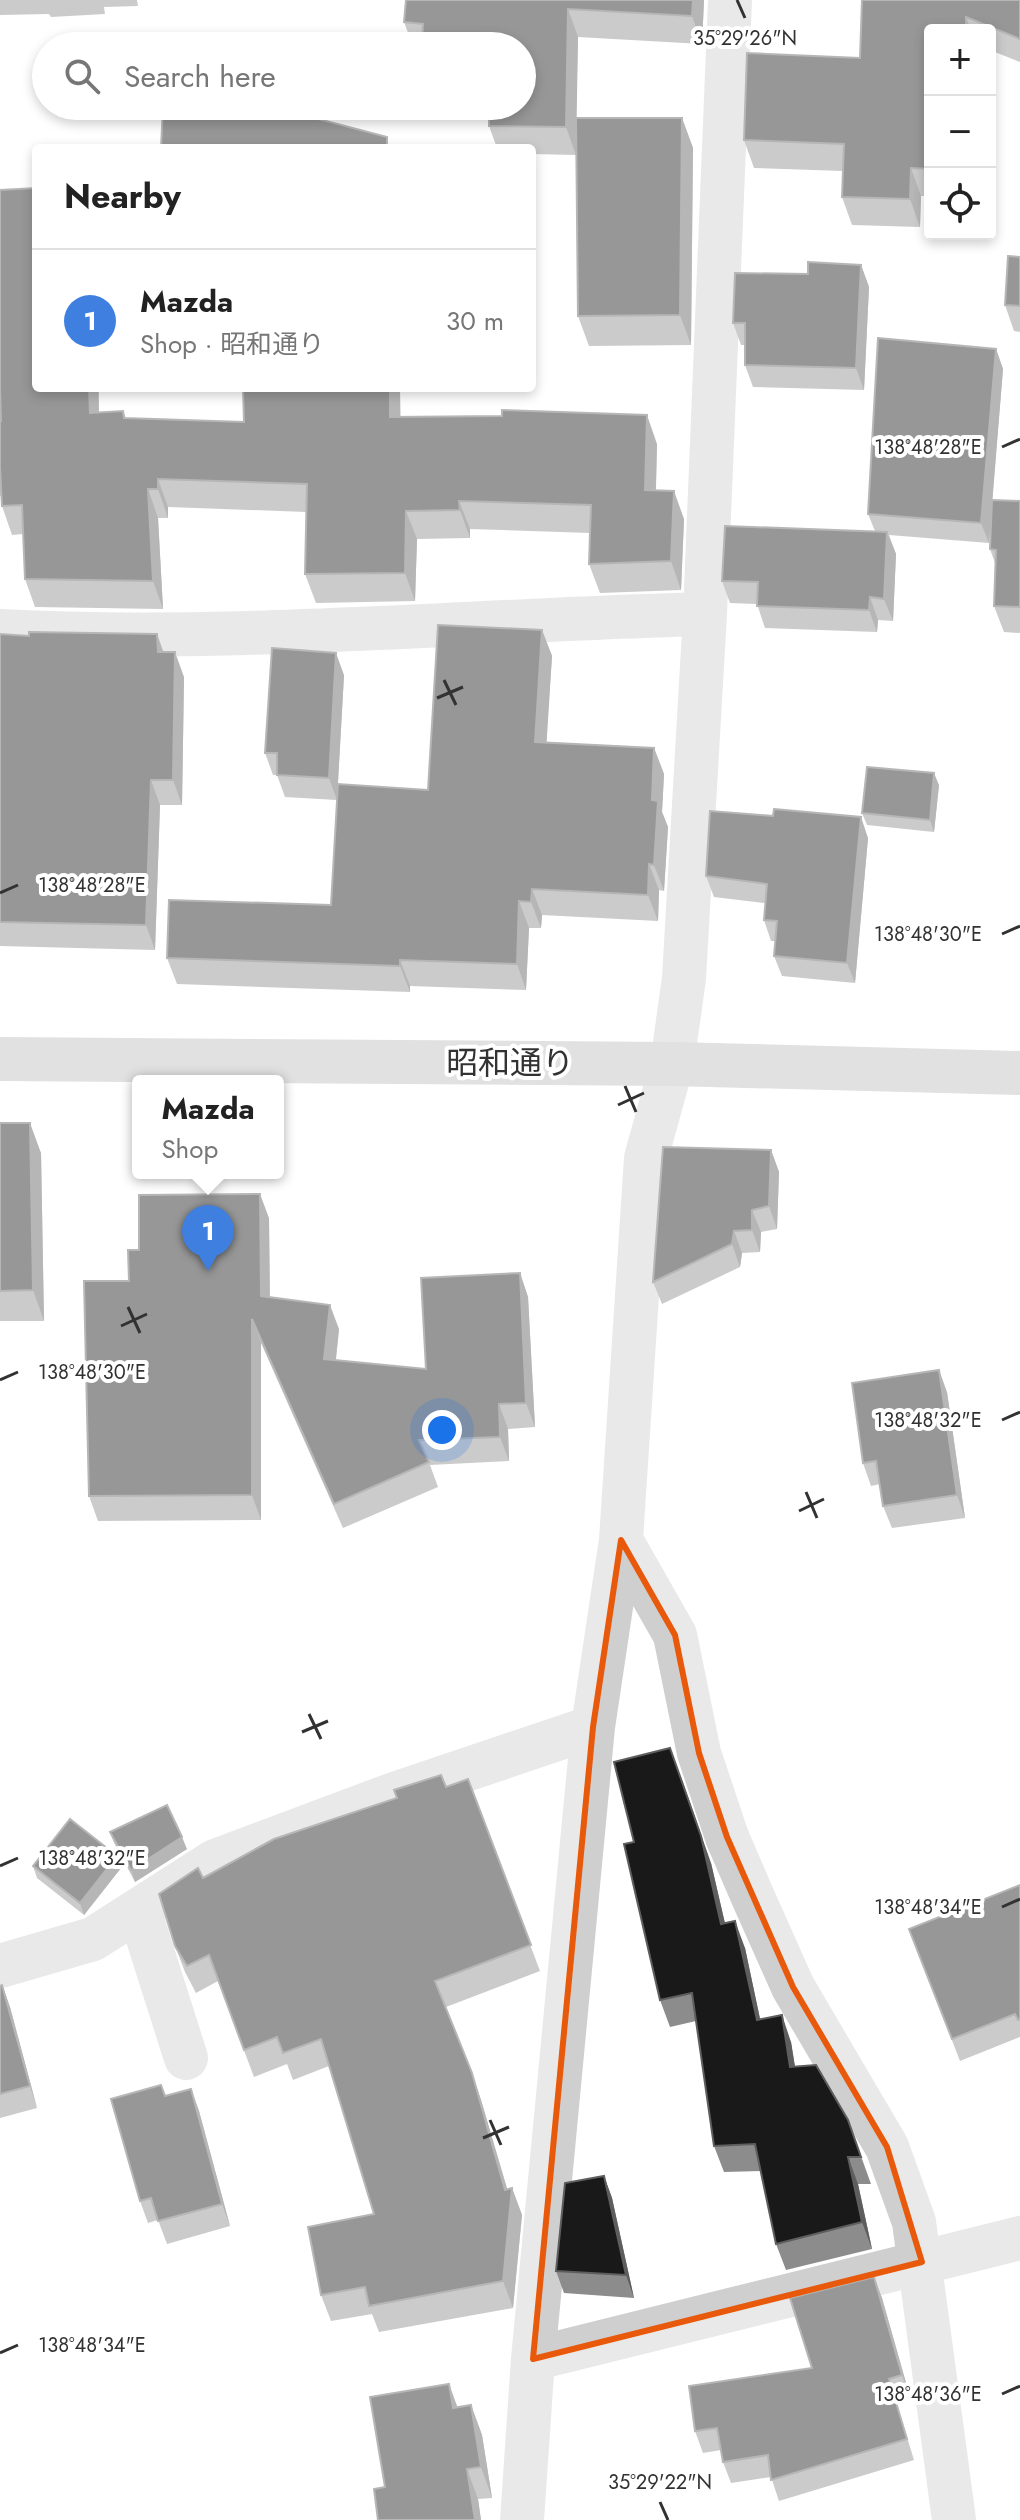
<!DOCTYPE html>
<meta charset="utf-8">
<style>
:root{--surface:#fff;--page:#f6f6f6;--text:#222;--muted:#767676;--line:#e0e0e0;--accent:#e0533d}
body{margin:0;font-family:Jost,"Noto Sans JP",sans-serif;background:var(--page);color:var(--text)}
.controls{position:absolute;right:24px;top:24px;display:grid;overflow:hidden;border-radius:8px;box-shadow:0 4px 12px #0003}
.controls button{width:72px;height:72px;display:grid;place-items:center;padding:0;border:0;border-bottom:2px solid var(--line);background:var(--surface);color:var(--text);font:40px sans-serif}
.you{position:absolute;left:442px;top:1430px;width:28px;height:28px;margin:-20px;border:6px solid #fff;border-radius:50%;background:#1a73e8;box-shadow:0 0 0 12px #1a73e833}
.badge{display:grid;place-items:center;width:52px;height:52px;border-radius:50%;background:var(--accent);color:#fff;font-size:26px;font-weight:700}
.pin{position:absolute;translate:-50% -66px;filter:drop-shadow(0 2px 4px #0008)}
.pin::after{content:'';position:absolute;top:42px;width:28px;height:24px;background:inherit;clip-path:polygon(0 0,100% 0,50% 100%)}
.popup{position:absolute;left:132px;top:1075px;width:152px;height:104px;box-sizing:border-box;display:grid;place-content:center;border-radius:8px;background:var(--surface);filter:drop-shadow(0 2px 6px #0005);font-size:26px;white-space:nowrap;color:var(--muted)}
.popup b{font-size:30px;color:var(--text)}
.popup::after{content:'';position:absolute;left:50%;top:100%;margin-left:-16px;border:16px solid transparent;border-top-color:var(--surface)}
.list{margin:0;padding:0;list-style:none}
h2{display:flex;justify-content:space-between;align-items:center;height:104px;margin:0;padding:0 32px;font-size:34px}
h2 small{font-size:26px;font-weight:400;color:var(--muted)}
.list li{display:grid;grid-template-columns:52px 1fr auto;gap:24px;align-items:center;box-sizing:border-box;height:144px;padding:0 32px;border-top:2px solid var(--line)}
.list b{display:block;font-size:30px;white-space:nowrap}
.list p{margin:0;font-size:26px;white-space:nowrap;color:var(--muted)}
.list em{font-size:26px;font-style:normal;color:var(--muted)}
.icon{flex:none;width:44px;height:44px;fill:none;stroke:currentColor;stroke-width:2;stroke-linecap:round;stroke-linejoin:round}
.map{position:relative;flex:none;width:1020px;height:2520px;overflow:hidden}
.search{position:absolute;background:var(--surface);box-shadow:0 4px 12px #0003;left:32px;top:32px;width:504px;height:88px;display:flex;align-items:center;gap:20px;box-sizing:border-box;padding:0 28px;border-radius:44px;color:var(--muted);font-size:30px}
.panel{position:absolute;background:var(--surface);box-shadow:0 4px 12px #0003;left:32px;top:144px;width:504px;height:248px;border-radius:8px}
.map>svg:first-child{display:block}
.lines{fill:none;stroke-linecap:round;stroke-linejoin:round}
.street{stroke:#cfcfcf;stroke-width:44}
.secondary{stroke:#bcbcbc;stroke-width:44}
.wall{fill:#8c8c8c}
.shaded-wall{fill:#5e5e5e}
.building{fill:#191919;stroke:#5e5e5e;stroke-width:2}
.marked{fill:none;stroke:#e8590c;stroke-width:6;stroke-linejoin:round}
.ticks{fill:none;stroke:#323232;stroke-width:3}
.labels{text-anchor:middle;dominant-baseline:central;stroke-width:8;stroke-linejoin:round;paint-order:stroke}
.street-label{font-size:32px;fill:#323232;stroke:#fff}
.ticks-label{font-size:20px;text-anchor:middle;fill:#323232;stroke:#fff;stroke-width:8;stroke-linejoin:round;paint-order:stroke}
</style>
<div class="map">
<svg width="1020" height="2520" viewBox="0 0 1020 2520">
<rect width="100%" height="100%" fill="#fff"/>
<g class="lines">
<path class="street" d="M0 631C234 643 471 620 705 614
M621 1540 675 1635 699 1753 727 1837 752 1895 793 1987 887 2147 914 2222 954 2520
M139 1910 186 2058
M0 1966 93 1939 215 1861 394 1794 593 1727
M533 2359 1020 2238
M522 2520 533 2359 593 1727 621 1540 646 1158 672 1064 684 978 705 614 730 0"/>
<path class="secondary" d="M0 1059 672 1064 1020 1073"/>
</g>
<path class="wall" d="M0 0H137L138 6 104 7 105 14 51 17 49 14 0 15Z
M406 0H704L702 44 578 37 576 118H682L693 148 691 345 589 346 578 316 576 155 532 154V148H497L489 126 522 46H413L404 22Z
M862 0H1020V62L990 50V30H930V196H921L920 227 852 225 842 197 843 171 754 168 744 140 860 58Z
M1020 257V332L1014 331 1005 305Z
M861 265 869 287 864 390 753 387 745 365V345H741L733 323 808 274Z
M996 349 1003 369 992 500 1020 501V633L1004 632 994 606 995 563 990 549 991 511 989 543 889 535 896 554 893 621 878 620 877 632 765 628 757 604 730 603 722 581 875 531 868 514Z
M36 388H99V412L123 411 126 418 244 422 400 388V417L657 444 656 490 684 519 681 590 600 593 589 564 590 533 470 529V538L417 539 415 601 316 603 305 574 306 512 168 507V518H158L163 609 35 607 25 579 23 534 12 535 2 506 1 496H0V422Z
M542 630 552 656 546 742 654 748 664 774 662 812 668 827 664 891 659 890 658 921 542 915 541 928H529L526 990 410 986V992L177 984 167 958 331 905 428 790Z
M0 634 163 652 184 677 182 805H160L155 950 0 946Z
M344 675 337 800 285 797 277 775H273L265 753Z
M939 785 934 832 867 825 862 813Z
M773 816 868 838 855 983 782 976 774 956 776 941H771L764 920 765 903 714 897 706 876Z
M0 1123 41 1153 44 1321H0Z
M771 1150 779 1172 777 1229 761 1232 760 1252 742 1253 740 1267 662 1304 653 1282Z
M269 1218 270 1297 339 1329 336 1360 426 1369 520 1273 528 1297 535 1427 508 1429 509 1461 430 1465 438 1487 343 1528 261 1343V1520L98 1521 89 1496 129 1281 139 1250Z
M947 1392 965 1518 892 1528 883 1506 880 1484 871 1486 863 1463Z
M468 1779 540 1971 446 2007 481 2100 507 2189 512 2188 522 2215 513 2308 379 2332 372 2314 331 2321 321 2295 374 2214 329 2066 293 2080 287 2064 254 2077 218 1981 196 1993 185 1972 175 1946 203 1878Z
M110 1832 187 1849 135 1882 114 1843Z
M117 1856 121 1868 84 1915 37 1878 33 1866Z
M711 1863 725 1923 745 1948 760 2019 791 2042 795 2066 848 2120 871 2184H858L872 2249 786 2270 776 2244 761 2171 724 2172 714 2146 696 2021 670 2027 660 2000Z
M1020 1885V2037L960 2061 909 1929Z
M2 1985 10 2007 37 2108 0 2118V1986Z
M191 2089 199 2111 230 2226 167 2244 158 2220 148 2223 140 2201 165 2096Z
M604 2176 612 2198 634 2298 564 2293 556 2271Z
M874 2277 882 2298 910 2397 896 2401 914 2460 779 2501 771 2477 731 2483 723 2462 721 2450 703 2453 695 2431 812 2368Z
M471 2405 482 2435 492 2498 478 2499 481 2520H378L385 2487 457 2407Z"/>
<path class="shaded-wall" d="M693 0H704L702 44 692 16Z
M568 9 578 37 576 155 566 127Z
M966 17 971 30H966Z
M682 118 693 148 691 345 680 315Z
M911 168 921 196 920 227 910 199Z
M861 265 869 287 864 390 856 368Z
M996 349 1003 369 989 543 981 523Z
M89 388H98L100 441 90 413Z
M390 388H400L401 446 390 417Z
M647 415 657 444 655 518 645 490Z
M158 479 168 507V518L158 489Z
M148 489 158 518 163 609 153 581Z
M674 491 684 519 681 590 671 561Z
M459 501 470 529V538L460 510Z
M406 511 417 539 415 601 405 573Z
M887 532 896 554 893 621 884 599Z
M870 597 878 620 877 632 869 610Z
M542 630 552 656 545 768 535 742Z
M157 634 166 659 158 652Z
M175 652 184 677 182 805 173 780Z
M336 653 344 675 337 800 329 778Z
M654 748 664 774 662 812 668 827 664 891 654 865 652 800Z
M934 773 939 785 934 832 930 820Z
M151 780 160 805 155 950 146 925Z
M861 817 868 838 855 983 847 963Z
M649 864 659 890 658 921 648 895Z
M532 889 542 915 541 928 531 902Z
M519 901 529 928 526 990 517 964Z
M400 960 410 986V992L400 966Z
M30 1123 41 1153 44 1321 33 1290Z
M771 1150 779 1172 777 1229 769 1206Z
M260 1194 269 1218 270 1320 261 1296Z
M752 1210 761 1232 760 1252 752 1230Z
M734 1231 742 1253 740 1267 732 1244Z
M520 1273 528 1297 535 1427 526 1403Z
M330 1305 339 1329 333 1384 324 1359Z
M252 1319 261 1343V1520L252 1495Z
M939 1370 947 1392 965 1518 957 1495Z
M499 1404 508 1429 509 1461 500 1437Z
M680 1774 711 1863 731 1950 721 1924Z
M182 1837 187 1849 135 1882 131 1870Z
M117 1856 121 1868 84 1915 80 1903Z
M735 1921 745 1948 766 2047 757 2020Z
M2 1985 10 2007 37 2108 30 2086Z
M782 2015 791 2042 799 2093 790 2067Z
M472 2073 481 2100 511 2202 512 2188 522 2215 513 2308 503 2281 505 2190Z
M191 2089 199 2111 230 2226 222 2204Z
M848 2157 858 2184 872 2249 862 2222Z
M604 2176 612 2198 634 2298 626 2275Z
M874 2277 882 2298 910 2397 902 2375Z
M449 2384 460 2414 453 2408Z
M471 2405 482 2435 492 2498 481 2467Z
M467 2469 478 2499 481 2520H475Z"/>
<path class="building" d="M406 0H693L692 16 568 9 566 127 489 126V106H522V46H451L422 43 423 24 404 22Z
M862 0H1020V39L966 17V30H930V169L911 168 910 199 842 197 844 144 744 140 747 53 860 58Z
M163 106H269L387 137V148H161Z
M576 118H682L680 315 578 316Z
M36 188V388H89L90 413 123 411 124 418 244 422 243 388H390V417L502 416V410L647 415 645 490 674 491 671 561 589 564 591 505 459 501 460 510 406 511 405 573 305 574 307 484 158 479V489H148L153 581 25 579 22 505 2 506 0 467V422L1 421 0 389V190Z
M1008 256 1020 257V306L1005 305Z
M808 262 861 265 856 368 745 365V323H733L735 273 808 274Z
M878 338 996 349 981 523 868 514Z
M992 500 1020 501V607L994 606 996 550 990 549Z
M725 526 887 532 884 599 870 597 869 610 757 606 758 582 722 581Z
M438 625 542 630 535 742 654 748 652 800 658 801 654 865 649 864 648 895 532 889 531 902 519 901 517 964 400 960V966L167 958 169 900 331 905 338 784 428 790Z
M29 632 157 634 158 652H175L173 780H151L146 925 0 922V634L29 636Z
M272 648 336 653 329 778 277 775V753H265Z
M867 767 934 773 930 820 862 813Z
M774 809 861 817 847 963 774 956 777 921 764 920 767 884 706 876 710 811 773 816Z
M0 1123H30L33 1290 0 1291Z
M663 1147 771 1150 769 1206 752 1210V1230L734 1231 732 1244 653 1282Z
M260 1194 261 1296 330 1305 324 1359 426 1369 421 1278 520 1273 526 1403 499 1404 500 1437 419 1440 429 1462 334 1504 252 1319V1495L89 1496 84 1281H129L128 1250H139V1195Z
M939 1370 957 1495 883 1506 876 1461 863 1463 852 1383Z
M670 1748 701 1836 721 1924 735 1921 757 2020 782 2015 790 2067 816 2065 848 2120 861 2157H848L862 2222 776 2244 755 2144 714 2146 692 1993 660 2000 624 1844 634 1842 614 1762Z
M441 1775 446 1787 468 1779 531 1945 435 1981 472 2073 505 2190 512 2188 503 2281 369 2306 365 2287 321 2295 308 2227 374 2214 321 2039 283 2053 277 2037 244 2050 209 1955 187 1966 175 1946 159 1894 198 1868 203 1878 274 1839 397 1798 394 1790Z
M167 1805 182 1837 131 1870 110 1832Z
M70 1819 117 1856 80 1903 33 1866Z
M1020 1885V2019L1018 2020 1015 2014 952 2039 909 1929Z
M2 1985 30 2086 0 2094V1986Z
M161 2085 165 2096 191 2089 222 2204 158 2221 151 2198 140 2201 111 2099Z
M604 2176 626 2275 556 2271 565 2183Z
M874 2277 902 2375 889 2379 907 2439 771 2480 768 2455 723 2462 717 2428 695 2431 689 2386 812 2368 790 2298Z
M449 2384 453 2408 471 2405 481 2467 467 2469 475 2520H378L374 2489 385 2487 370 2397Z"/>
<path d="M0 0H1020V2520H0ZM621 1540 675 1635 699 1753 727 1837 793 1987 887 2147 922 2262 533 2359 593 1727Z" fill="#fff" fill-opacity=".55" fill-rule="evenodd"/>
<path class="marked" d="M621 1540 675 1635 699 1753 727 1837 793 1987 887 2147 922 2262 533 2359 593 1727Z"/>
<path class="ticks" d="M737 0 745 18M1002 447 1020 439M444 680 456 705M437 698 463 687M0 893 18 885M1002 934 1020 926M625 1086 636 1112M618 1105 644 1093M128 1307 140 1333M121 1326 147 1314M0 1380 18 1372M1002 1420 1020 1412M806 1492 817 1518M799 1511 824 1499M309 1714 321 1739M302 1732 328 1721M0 1866 18 1858M1002 1907 1020 1899M490 2120 501 2145M483 2138 509 2127M0 2353 18 2345M1002 2394 1020 2386M660 2502 668 2520"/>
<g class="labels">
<g class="street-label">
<text x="510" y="1063">昭和通り</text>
</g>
</g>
<g class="ticks-label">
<text x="745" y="45">35°29'26"N</text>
<text x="928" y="454">138°48'28"E</text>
<text x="92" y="892">138°48'28"E</text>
<text x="928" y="941">138°48'30"E</text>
<text x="92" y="1379">138°48'30"E</text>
<text x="928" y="1427">138°48'32"E</text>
<text x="92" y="1865">138°48'32"E</text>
<text x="928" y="1914">138°48'34"E</text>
<text x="92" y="2352">138°48'34"E</text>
<text x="928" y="2401">138°48'36"E</text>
<text x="660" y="2489">35°29'22"N</text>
</g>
</svg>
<div class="controls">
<button>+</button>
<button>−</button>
<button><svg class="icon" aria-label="locate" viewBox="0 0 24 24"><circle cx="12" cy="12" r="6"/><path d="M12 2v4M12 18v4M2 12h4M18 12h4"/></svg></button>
</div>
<div class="you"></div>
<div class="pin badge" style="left:208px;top:1271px;background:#3f7fe0">1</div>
<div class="popup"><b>Mazda</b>Shop</div>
<div class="search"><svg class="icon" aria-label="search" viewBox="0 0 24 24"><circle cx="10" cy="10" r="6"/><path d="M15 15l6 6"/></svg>Search here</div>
<section class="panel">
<h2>Nearby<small></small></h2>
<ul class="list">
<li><span class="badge" style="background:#3f7fe0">1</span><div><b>Mazda</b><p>Shop · 昭和通り</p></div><em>30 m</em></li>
</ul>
</section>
</div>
